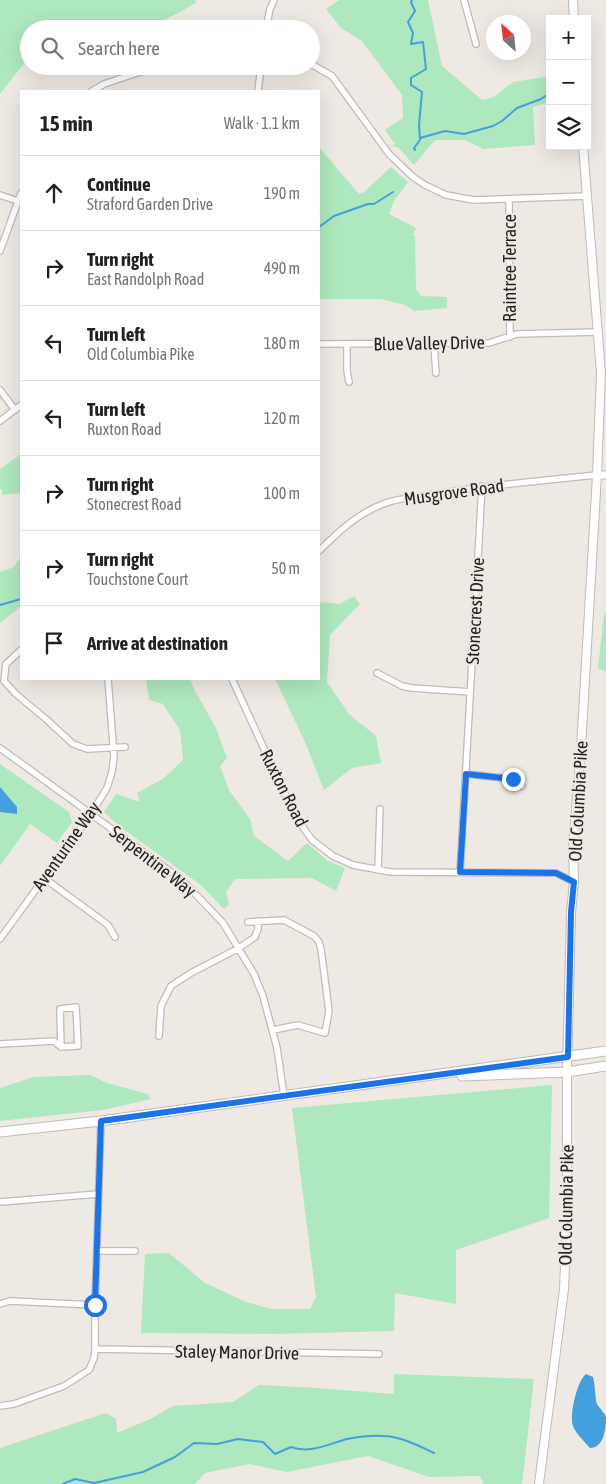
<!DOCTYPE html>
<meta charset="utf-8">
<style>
:root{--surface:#fff;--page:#f2f2f2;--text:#202124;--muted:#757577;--line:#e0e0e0}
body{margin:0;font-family:"Asap Condensed",sans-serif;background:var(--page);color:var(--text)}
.controls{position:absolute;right:15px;top:15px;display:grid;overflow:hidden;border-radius:0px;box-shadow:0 5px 20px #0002}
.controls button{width:45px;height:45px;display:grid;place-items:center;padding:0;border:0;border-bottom:1px solid var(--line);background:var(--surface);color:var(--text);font:25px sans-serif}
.compass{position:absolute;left:486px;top:15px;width:45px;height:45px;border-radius:50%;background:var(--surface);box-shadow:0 5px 20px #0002;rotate:333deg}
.stop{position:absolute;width:15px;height:15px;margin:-11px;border:4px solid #1a73e8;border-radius:50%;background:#fff}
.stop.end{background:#1a73e8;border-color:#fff;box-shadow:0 1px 5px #0008}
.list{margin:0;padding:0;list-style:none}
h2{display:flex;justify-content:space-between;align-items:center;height:65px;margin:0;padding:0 20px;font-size:21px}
h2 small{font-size:16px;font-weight:400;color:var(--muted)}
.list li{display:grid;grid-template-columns:32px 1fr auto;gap:15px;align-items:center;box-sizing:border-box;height:75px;padding:0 20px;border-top:1px solid var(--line)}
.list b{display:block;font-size:19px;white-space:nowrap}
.list p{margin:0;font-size:16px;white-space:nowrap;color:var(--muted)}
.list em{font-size:16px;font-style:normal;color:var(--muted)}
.icon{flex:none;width:28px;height:28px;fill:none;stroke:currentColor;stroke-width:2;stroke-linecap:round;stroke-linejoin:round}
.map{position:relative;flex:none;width:606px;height:1484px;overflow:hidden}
.search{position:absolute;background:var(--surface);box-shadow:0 5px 20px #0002;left:20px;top:20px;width:300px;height:55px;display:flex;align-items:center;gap:12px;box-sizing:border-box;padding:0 18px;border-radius:28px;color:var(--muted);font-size:19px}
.panel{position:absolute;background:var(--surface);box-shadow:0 5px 20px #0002;left:20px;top:90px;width:300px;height:590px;border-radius:0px}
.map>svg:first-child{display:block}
.green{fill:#aee8be}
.water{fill:#449fde}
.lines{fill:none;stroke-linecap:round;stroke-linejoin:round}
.stream{stroke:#449fde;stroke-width:2}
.minor-casing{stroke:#c1bab6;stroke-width:8}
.tertiary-casing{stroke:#c1bab6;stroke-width:9}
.secondary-casing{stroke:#c1bab6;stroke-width:10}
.primary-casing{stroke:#c1bab6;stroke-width:11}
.minor{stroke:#fff;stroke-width:5.5}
.tertiary{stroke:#fff;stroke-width:7}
.secondary{stroke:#fff;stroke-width:8}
.primary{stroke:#fff;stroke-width:9}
.route{stroke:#1a73e8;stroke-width:6}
.labels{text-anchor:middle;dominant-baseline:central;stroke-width:4;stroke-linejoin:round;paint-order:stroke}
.street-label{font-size:18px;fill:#242120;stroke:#efe9e4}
</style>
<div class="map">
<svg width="606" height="1484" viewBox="0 0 606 1484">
<rect width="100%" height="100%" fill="#efe9e4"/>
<path class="green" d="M0 0H195L196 3 148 29H29V61H26L0 94Z
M339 0H428L442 66 482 100 494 97 513 82 550 76V102L533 107 535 145 483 149 465 140H435L414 165 399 148 392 146 395 144 385 130 403 118 402 95 362 41 341 28 326 9Z
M319 147 359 194 364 192 391 167 408 182 394 201 389 214 416 228 413 235 415 236 416 289 421 296 447 297V308L414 311 405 305 381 299H319Z
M21 454V493L2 495V489H0V469Z
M21 555V606L0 623V572L14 567Z
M354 596 360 604 330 635 327 682 349 714 376 736 381 763 352 768 324 790 305 742 275 679H319V605L322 602 339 604Z
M606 613V672L598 668 604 614Z
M146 679H190L195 691 216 728 227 758 220 766 229 790 250 819 254 836 288 861 307 843 328 861 345 868 336 891 312 878 235 879 226 892 229 905 224 909 201 885 119 826 104 812 116 794 140 802 137 793 164 778 183 760 180 730 163 704 149 700Z
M0 764 69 812 72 822 57 843 30 824 0 866Z
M90 1075 107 1083 148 1094 151 1099 103 1110 0 1121V1088L34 1077Z
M552 1085 549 1218 456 1250V1304L395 1293 394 1331 274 1334 141 1333 145 1254 169 1253 205 1283 246 1302 272 1309H310L316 1297 292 1108Z
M394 1374 534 1379 522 1484H484L480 1476 429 1477 368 1456 287 1472 249 1464 205 1473 195 1484H0V1448L106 1413 116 1419 117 1433 150 1419 173 1406 233 1402 259 1385 302 1387 394 1394Z"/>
<path class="water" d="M0 787 17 807V814L0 812Z
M586 1374 593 1377C595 1385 595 1393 596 1401 597 1407 604 1411 606 1417 606 1429 604 1448 590 1448 585 1442 576 1434 573 1426 569 1416 577 1381 586 1374Z"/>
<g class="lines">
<path class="stream" d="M412 0 411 2 415 11 408 22 413 33 411 44 423 42 426 69 411 78V85L422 92 419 125 420 140 414 148 415 150
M420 138 445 131 464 134 493 126 502 121 517 108 541 99 550 93
M319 227 334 216 368 204H374L393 192
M0 605 21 599
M63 1484 75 1479 94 1483 143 1472 175 1457 194 1443 217 1444 238 1439 263 1442 275 1454 291 1447C309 1454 329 1444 347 1439 358 1437 372 1435 383 1436 400 1436 419 1446 434 1453"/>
<g class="minor-casing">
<path id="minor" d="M464 0 476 44
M266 29 270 9 274 0
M311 64 332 76 389 154 413 177 425 185 446 195 474 200 587 196
M92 91 104 84 158 66
M258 91 261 66
M0 195 18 201
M509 199 510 337
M0 251 21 193
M319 344 489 343 517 334 598 332
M347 344V371L349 382
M434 344 436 373
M0 390 15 410
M0 421 21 405
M319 551C338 532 357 514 383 504 401 497 423 496 442 493 494 485 545 480 597 475
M21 650 6 664 4 681 16 694 47 720 73 744 87 749 125 747
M377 673 402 686 412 688 470 692
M232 679 295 816 312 840 333 856 353 865 391 872 556 873 574 882
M0 748 182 880 223 923 254 974 263 996 277 1048 284 1096
M466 774 513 779 522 786
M378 870 380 809
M460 872 482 486
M44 878 108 925 115 937
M248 922 284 920 314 936 319 942 321 949 329 1011 325 1033 298 1025 273 1030
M0 939 91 814 107 788 112 772 114 756 108 679
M76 1007 78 1046 61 1047 60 1009Z
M159 1036 161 1006 171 986 191 973 239 948 255 937 258 929V921
M0 1044 54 1041 61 1047
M0 1202 98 1194
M97 1251H135
M0 1304 10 1301 95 1305
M95 1349 379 1354
M0 1406 14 1404 64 1386 89 1370 94 1358 95 1349V1305L101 1121"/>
</g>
<g class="tertiary-casing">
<path id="tertiary" d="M597 475H606"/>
</g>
<g class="secondary-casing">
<path id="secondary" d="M573 0 574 19
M539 1484 564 1289 567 1217V1072L571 913 574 882 573 847 581 748 597 475 601 373 583 146"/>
</g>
<g class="primary-casing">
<path id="primary" d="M462 1076 567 1072 606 1066
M0 1132 101 1121 606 1051"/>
</g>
<use href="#minor" class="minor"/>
<use href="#tertiary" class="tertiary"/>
<use href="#secondary" class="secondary"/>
<use href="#primary" class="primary"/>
</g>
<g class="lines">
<path class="route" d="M95 1305 101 1121 568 1057 571 912 574 882 556 873 460 872 466 774 513 779"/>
</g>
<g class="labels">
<g class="street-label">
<text transform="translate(509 268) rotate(-90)">Raintree Terrace</text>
<text transform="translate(429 343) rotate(-1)">Blue Valley Drive</text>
<text transform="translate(454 492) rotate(-8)">Musgrove Road</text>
<text transform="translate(475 611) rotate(-87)">Stonecrest Drive</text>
<text transform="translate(284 788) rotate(63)">Ruxton Road</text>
<text transform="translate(578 801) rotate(-87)">Old Columbia Pike</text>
<text transform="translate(66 846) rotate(-55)">Aventurine Way</text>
<text transform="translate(153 861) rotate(38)">Serpentine Way</text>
<text transform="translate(566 1205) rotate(-89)">Old Columbia Pike</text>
<text transform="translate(237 1352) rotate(1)">Staley Manor Drive</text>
</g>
</g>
</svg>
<div class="controls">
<button>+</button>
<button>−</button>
<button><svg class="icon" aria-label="layers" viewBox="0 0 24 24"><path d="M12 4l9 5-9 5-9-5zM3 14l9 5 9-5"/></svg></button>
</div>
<svg class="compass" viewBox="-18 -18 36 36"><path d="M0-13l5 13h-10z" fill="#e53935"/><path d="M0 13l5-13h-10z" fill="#757577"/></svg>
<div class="stop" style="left:95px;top:1305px"></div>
<div class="stop end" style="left:513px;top:779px"></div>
<div class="search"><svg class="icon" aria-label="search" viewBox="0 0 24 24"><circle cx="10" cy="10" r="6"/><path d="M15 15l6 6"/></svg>Search here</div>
<section class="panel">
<h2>15 min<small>Walk · 1.1 km</small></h2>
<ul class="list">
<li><svg class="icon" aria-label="ahead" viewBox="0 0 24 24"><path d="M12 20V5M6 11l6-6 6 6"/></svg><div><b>Continue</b><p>Straford Garden Drive</p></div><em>190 m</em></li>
<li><svg class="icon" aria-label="right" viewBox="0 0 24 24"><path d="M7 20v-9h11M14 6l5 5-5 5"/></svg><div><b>Turn right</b><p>East Randolph Road</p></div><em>490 m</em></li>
<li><svg class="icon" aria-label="left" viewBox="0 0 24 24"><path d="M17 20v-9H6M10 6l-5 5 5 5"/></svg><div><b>Turn left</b><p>Old Columbia Pike</p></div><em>180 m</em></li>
<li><svg class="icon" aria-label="left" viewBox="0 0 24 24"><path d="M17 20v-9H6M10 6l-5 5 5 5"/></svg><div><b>Turn left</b><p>Ruxton Road</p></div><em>120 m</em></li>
<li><svg class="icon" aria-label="right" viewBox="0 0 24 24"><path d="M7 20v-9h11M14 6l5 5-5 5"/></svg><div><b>Turn right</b><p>Stonecrest Road</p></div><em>100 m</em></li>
<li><svg class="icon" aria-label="right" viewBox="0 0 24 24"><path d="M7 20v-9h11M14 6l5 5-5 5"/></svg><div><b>Turn right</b><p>Touchstone Court</p></div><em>50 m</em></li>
<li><svg class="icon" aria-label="arrive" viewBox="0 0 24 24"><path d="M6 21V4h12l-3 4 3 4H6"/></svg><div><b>Arrive at destination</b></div></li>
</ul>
</section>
</div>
